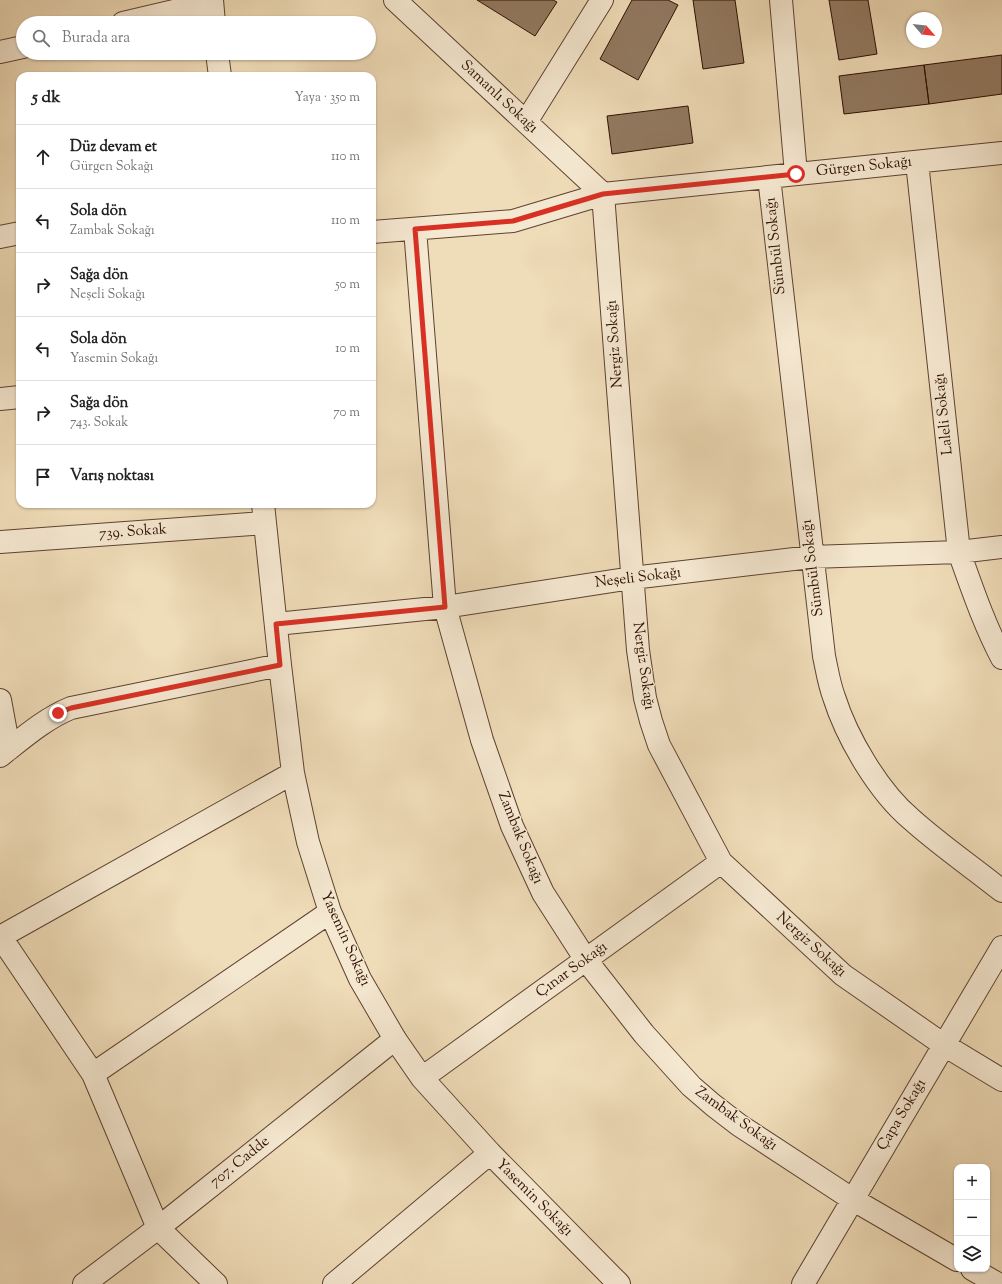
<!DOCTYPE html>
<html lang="tr">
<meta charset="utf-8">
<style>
:root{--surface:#fff;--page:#f6f6f6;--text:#222;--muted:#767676;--line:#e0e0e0}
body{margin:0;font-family:"Sorts Mill Goudy",serif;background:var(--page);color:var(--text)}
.controls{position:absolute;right:12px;bottom:12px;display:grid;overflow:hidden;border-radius:8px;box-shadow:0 1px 3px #0004}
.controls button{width:36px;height:36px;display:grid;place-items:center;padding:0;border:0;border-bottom:1px solid var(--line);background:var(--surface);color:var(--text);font:20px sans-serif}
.compass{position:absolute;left:906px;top:12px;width:36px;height:36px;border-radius:50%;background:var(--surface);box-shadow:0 1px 3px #0004;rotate:118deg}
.stop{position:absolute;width:12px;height:12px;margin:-9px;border:3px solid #d93025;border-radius:50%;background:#fff}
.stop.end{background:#d93025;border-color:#fff;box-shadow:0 1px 4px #0008}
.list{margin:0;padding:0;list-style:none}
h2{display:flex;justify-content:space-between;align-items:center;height:52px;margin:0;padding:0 16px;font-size:17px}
h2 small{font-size:13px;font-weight:400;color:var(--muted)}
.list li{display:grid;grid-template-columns:26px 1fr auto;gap:12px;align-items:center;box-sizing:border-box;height:64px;padding:0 16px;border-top:1px solid var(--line)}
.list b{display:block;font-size:15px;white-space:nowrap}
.list p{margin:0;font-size:13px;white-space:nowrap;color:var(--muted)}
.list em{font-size:13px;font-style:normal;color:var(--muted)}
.icon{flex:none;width:22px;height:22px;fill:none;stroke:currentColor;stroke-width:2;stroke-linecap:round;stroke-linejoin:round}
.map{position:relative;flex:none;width:1002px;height:1284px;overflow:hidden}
.search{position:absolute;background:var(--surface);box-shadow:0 1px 3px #0004;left:16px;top:16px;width:360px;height:44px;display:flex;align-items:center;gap:10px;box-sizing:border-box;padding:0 14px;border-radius:22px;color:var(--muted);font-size:15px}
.panel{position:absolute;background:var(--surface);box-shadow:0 1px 3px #0004;left:16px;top:72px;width:360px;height:436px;border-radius:12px}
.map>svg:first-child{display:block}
.building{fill:#927a61;stroke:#2e0f02}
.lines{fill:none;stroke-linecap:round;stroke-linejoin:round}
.minor-casing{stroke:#5e4230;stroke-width:24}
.tertiary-casing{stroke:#5e4230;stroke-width:24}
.minor{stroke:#f5e8d1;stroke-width:22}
.tertiary{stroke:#f5e8d1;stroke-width:22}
.route{stroke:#d93025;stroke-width:5}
.labels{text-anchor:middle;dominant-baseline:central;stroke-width:3;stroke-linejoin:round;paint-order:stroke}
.street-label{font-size:15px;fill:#2e0f02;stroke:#f5e8d1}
</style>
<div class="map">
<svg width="1002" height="1284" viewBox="0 0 1002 1284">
<rect width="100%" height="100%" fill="#efdcb8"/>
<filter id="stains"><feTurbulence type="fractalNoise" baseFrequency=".005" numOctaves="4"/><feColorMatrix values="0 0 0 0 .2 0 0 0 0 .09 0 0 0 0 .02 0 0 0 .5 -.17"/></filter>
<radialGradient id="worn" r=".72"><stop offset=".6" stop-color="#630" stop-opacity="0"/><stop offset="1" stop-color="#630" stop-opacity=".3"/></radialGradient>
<path class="building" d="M477 0H553L557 2 535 36Z
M632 0H668L678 5 638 80 600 59Z
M693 0H735L744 63 703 69Z
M829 0H868L877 54 839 60Z
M1002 55V94L929 104 924 65Z
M924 65 929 104 844 114 839 76Z
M688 106 693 143 612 154 607 116Z"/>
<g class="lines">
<g class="minor-casing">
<path id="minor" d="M212 0 214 23
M395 0 603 194 638 650 645 698 651 721 659 745 721 862 843 975 944 1045 1002 1080
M781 0 796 174
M123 23 212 2
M0 52 23 47
M217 53 220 76
M526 122 602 0
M917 162 959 552C972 588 984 624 1002 658
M769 177 824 656C827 670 829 684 834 697 847 738 878 791 911 819 940 845 972 867 1002 891
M415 229 445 607 482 740 512 826 543 893 586 960 644 1034 691 1086 713 1105 739 1125 852 1199 957 1260
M372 232 513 221 603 194 1002 153
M0 399 20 397
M263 504 280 665 293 773 308 842 330 912 360 979 395 1039 422 1078 490 1153 619 1284
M0 542 265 523
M276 624 445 607 632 578 811 557 959 552 1002 547
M0 700 9 749
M0 756C22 739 44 719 71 708L280 665
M0 936 93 1074 158 1228 216 1284
M0 937 293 773
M93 1074 330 912
M422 1078 721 862
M972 1269 998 1284
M334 1284 490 1153
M803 1284 1002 947"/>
</g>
<g class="tertiary-casing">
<path id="tertiary" d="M0 237 20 233
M84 1284 158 1228 395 1039
M615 1284 617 1282"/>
</g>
<use href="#minor" class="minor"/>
<use href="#tertiary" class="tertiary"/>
</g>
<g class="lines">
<path class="route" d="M58 713 71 708 280 665 276 624 445 607 415 229 513 221 603 194 796 174"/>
</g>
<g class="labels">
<g class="street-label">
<text transform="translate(499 97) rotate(43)">Samanlı Sokağı</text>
<text transform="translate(864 167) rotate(-6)">Gürgen Sokağı</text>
<text transform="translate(776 246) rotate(-96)">Sümbül Sokağı</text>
<text transform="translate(615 344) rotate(-94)">Nergiz Sokağı</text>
<text transform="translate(944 414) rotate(-96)">Laleli Sokağı</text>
<text transform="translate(133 532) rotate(-4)">739. Sokak</text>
<text transform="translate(813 568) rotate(-97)">Sümbül Sokağı</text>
<text transform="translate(638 578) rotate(-7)">Neşeli Sokağı</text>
<text transform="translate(643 666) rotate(82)">Nergiz Sokağı</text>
<text transform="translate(520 838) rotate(68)">Zambak Sokağı</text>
<text transform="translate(345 939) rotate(66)">Yasemin Sokağı</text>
<text transform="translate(811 945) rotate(42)">Nergiz Sokağı</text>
<text transform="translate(572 970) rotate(-36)">Çınar Sokağı</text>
<text transform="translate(902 1115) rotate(-59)">Çapa Sokağı</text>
<text transform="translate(736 1119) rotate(36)">Zambak Sokağı</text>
<text transform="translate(240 1162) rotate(-39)">707. Cadde</text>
<text transform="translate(534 1198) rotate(45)">Yasemin Sokağı</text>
</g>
</g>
<rect width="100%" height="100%" filter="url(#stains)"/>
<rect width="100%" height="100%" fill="url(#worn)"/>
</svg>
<div class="controls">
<button>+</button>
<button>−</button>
<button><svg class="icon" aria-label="layers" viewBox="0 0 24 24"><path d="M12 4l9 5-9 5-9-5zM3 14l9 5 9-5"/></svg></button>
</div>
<svg class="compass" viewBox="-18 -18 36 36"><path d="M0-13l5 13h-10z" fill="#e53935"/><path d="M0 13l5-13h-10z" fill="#767676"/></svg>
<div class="stop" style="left:796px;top:174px"></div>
<div class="stop end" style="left:58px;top:713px"></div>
<div class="search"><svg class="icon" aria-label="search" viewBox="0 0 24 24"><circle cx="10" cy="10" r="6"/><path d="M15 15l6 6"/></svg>Burada ara</div>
<section class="panel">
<h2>5 dk<small>Yaya · 350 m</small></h2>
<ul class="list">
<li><svg class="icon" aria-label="ahead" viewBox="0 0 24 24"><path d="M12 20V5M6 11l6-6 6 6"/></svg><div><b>Düz devam et</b><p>Gürgen Sokağı</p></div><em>110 m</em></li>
<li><svg class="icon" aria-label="left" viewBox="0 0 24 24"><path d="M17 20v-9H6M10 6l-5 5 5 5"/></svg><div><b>Sola dön</b><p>Zambak Sokağı</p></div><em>110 m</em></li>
<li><svg class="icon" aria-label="right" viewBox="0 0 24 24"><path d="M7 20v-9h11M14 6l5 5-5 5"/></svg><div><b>Sağa dön</b><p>Neşeli Sokağı</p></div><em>50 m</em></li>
<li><svg class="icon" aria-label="left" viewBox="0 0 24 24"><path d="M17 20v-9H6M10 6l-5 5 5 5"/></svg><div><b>Sola dön</b><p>Yasemin Sokağı</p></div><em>10 m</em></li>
<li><svg class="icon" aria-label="right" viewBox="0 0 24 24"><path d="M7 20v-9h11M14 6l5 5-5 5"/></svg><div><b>Sağa dön</b><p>743. Sokak</p></div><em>70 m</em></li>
<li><svg class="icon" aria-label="arrive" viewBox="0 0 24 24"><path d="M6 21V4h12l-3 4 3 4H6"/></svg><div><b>Varış noktası</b></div></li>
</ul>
</section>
</div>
